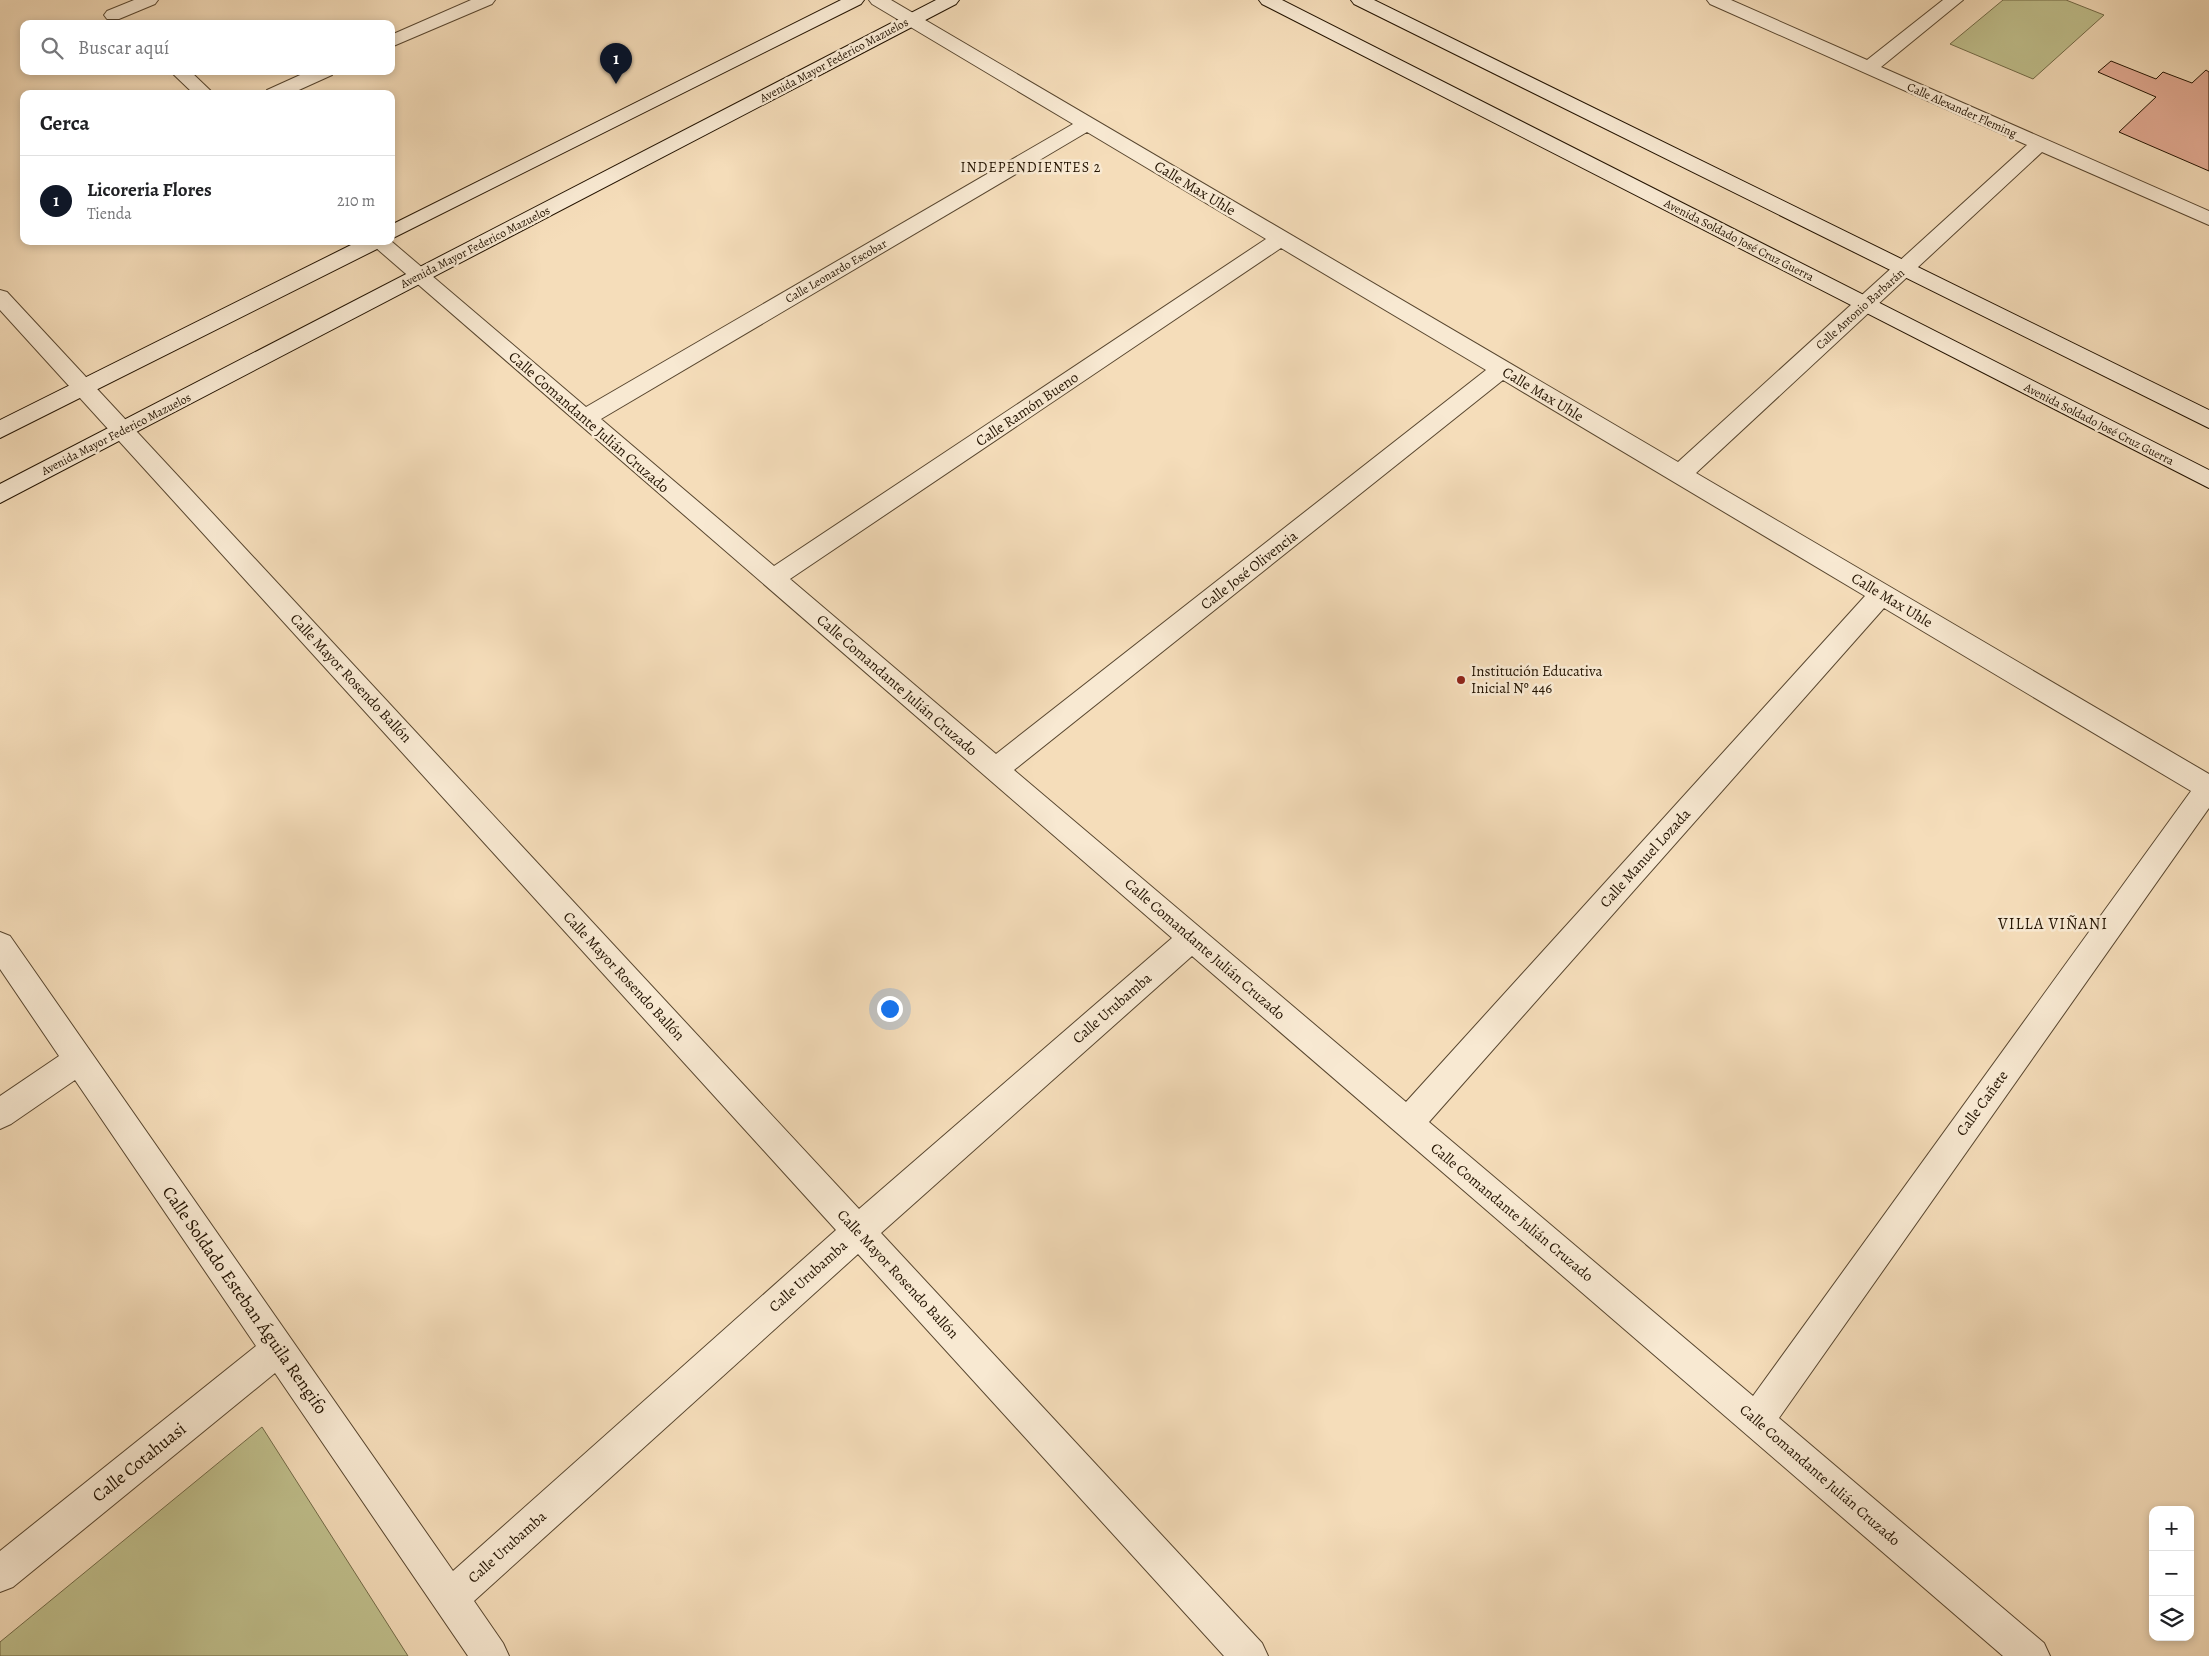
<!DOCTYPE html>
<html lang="es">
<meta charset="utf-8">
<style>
:root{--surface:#fff;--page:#f6f6f6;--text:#202124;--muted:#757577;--line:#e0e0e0;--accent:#111827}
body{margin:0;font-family:Alegreya,serif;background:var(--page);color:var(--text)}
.controls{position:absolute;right:15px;bottom:15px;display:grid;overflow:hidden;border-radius:10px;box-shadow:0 2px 8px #0003}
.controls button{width:45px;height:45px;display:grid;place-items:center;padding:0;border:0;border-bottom:1px solid var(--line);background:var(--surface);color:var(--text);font:25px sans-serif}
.you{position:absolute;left:889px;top:1008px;width:18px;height:18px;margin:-12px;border:4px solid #fff;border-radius:50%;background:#1a73e8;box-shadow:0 0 0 8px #1a73e833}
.badge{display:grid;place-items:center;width:32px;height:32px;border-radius:50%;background:var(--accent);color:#fff;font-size:16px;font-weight:700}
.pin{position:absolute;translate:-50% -41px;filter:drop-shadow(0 1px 2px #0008)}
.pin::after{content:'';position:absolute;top:26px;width:18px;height:15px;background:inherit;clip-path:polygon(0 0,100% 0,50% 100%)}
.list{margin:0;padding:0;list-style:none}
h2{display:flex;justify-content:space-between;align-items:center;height:65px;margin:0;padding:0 20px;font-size:21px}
h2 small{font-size:16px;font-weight:400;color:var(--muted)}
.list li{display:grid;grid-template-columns:32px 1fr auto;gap:15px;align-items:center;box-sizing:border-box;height:90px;padding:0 20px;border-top:1px solid var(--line)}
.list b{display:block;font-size:19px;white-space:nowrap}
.list p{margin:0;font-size:16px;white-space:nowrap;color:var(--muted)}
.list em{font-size:16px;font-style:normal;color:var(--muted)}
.icon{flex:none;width:28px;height:28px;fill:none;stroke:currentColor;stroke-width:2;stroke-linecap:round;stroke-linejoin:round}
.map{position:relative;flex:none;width:2209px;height:1656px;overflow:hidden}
.search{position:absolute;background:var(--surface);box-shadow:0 2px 8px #0003;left:20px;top:20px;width:375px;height:55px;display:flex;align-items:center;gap:12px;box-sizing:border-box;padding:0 18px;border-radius:10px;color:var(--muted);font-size:19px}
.panel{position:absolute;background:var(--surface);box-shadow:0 2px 8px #0003;left:20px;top:90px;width:375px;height:155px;border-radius:10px}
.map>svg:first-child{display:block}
.green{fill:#c0c08d;stroke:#726a47}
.building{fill:#e5ad96;stroke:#231301}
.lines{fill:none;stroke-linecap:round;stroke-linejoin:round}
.street-casing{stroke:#58462f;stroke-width:2}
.secondary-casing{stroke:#231301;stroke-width:2}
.street{fill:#f8e9d2;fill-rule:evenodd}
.secondary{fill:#f8e9d2;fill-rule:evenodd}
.poi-dot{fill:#8f2418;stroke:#f8e9d2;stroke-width:2}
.labels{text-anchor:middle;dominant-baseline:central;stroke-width:5;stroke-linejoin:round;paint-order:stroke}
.far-street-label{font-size:12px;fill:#231301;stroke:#f8e9d2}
.far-neighbourhood-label{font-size:14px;letter-spacing:1px;fill:#231301;stroke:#f8e9d2}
.street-label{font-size:15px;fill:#231301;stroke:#f8e9d2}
.poi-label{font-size:15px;fill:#231301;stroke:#f8e9d2;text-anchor:start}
.neighbourhood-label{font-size:16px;letter-spacing:1px;fill:#231301;stroke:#f8e9d2}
.near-street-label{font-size:18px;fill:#231301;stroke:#f8e9d2}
</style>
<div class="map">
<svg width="2209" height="1656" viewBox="0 0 2209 1656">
<rect width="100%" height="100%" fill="#f5ddba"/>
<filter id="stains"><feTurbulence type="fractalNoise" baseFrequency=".004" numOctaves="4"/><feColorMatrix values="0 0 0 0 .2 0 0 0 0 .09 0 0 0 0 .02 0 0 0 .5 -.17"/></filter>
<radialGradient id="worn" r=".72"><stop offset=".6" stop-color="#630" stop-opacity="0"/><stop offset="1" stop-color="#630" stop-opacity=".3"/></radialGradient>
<path class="green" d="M2003 0H2066L2104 15 2033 79 1950 44Z
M262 1427 408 1656H0V1642Z"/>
<path class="building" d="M2111 61 2156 79 2163 72 2192 83 2206 70 2209 72V171L2119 132 2156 97 2098 72Z"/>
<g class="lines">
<g class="street-casing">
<path id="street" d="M134 0H158L155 4 119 19H107L104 15 107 11Z
M471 0H495L492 4 391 47V35Z
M869 0H891L1678 462 2027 145 1710 4 1707 0H1731L1867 60 1943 0H1963L1881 67 2209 211V225L2042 152 1696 473 2209 774V808L1779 1418 2044 1643 2050 1656H2003L1192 956 881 1233 1262 1643 1268 1656H1224L858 1254 474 1601 503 1643 509 1656H468L275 1373 13 1587 0 1592V1551L256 1346 75 1080 11 1124 0 1129V1096L59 1056 0 969V932L10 936 453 1571 836 1230 0 310V290L7 292 859 1209 1172 938 368 241H391L586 407 1073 124 872 4ZM1087 132 1266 239 774 566 601 419ZM1281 248 1486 370 996 754 790 579ZM1503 380 1865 596 1406 1102 1014 770ZM1884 608 2191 791 1753 1396 1429 1122Z
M170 71H190L214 94H194Z
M309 71H334L332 75 290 94H265L267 90Z"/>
</g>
<g class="secondary-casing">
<path id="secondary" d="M841 0H864L861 4 391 239V225Z
M936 0H959L956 4 0 503V484Z
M1259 0H1282L2209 470V488L1262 4Z
M1351 0H1374L2209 410V428L1354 4Z
M359 241H386L383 246 0 438V420Z"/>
</g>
<use href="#street" class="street"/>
<use href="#secondary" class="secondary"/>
</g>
<circle class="poi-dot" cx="1461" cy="680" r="5"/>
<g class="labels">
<g class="far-street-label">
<text transform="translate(834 60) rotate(-28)">Avenida Mayor Federico Mazuelos</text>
<text transform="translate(1962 110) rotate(24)">Calle Alexander Fleming</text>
<text transform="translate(1739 240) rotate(27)">Avenida Soldado José Cruz Guerra</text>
<text transform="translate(475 247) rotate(-27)">Avenida Mayor Federico Mazuelos</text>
<text transform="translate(836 271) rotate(-30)">Calle Leonardo Escobar</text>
<text transform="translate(1860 309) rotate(-42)">Calle Antonio Barbarán</text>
<text transform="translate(2099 424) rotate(27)">Avenida Soldado José Cruz Guerra</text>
<text transform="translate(116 434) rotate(-27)">Avenida Mayor Federico Mazuelos</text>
</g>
<g class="far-neighbourhood-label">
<text x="1031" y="167">INDEPENDIENTES 2</text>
</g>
<g class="street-label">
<text transform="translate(1195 188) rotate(31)">Calle Max Uhle</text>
<text transform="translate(1543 394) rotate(31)">Calle Max Uhle</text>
<text transform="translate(1027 409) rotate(-34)">Calle Ramón Bueno</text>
<text transform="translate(589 422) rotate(41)">Calle Comandante Julián Cruzado</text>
<text transform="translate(1249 570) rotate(-38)">Calle José Olivencia</text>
<text transform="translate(1892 600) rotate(31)">Calle Max Uhle</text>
<text transform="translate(351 678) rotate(47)">Calle Mayor Rosendo Ballón</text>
<text transform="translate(897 685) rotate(41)">Calle Comandante Julián Cruzado</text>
<text transform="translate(1645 858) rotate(-48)">Calle Manuel Lozada</text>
<text transform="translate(1205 949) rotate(41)">Calle Comandante Julián Cruzado</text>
<text transform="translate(624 976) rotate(47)">Calle Mayor Rosendo Ballón</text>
<text transform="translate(1112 1008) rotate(-41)">Calle Urubamba</text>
<text transform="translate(1982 1103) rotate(-54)">Calle Cañete</text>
<text transform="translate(1512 1212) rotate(40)">Calle Comandante Julián Cruzado</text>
<text transform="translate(898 1274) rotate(47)">Calle Mayor Rosendo Ballón</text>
<text transform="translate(808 1276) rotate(-42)">Calle Urubamba</text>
<text transform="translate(1820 1475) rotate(41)">Calle Comandante Julián Cruzado</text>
<text transform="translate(507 1547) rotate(-42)">Calle Urubamba</text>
</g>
<g class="poi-label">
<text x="1471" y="671">Institución Educativa<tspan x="1471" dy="17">Inicial Nº 446</tspan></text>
</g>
<g class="neighbourhood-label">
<text x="2053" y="924">VILLA VIÑANI</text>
</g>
<g class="near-street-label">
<text transform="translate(245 1300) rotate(55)">Calle Soldado Esteban Águila Rengifo</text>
<text transform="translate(139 1462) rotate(-39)">Calle Cotahuasi</text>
</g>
</g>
<rect width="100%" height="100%" filter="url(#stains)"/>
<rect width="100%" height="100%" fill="url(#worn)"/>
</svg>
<div class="controls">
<button>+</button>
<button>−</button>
<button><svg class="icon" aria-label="layers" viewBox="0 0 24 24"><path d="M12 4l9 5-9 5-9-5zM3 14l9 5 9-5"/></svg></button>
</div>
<div class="you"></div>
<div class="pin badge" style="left:616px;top:84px">1</div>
<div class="search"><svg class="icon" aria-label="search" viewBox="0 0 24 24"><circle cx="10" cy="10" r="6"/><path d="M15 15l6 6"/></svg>Buscar aquí</div>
<section class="panel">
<h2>Cerca<small></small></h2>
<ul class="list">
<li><span class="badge">1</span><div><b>Licoreria Flores</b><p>Tienda</p></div><em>210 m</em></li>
</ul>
</section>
</div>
